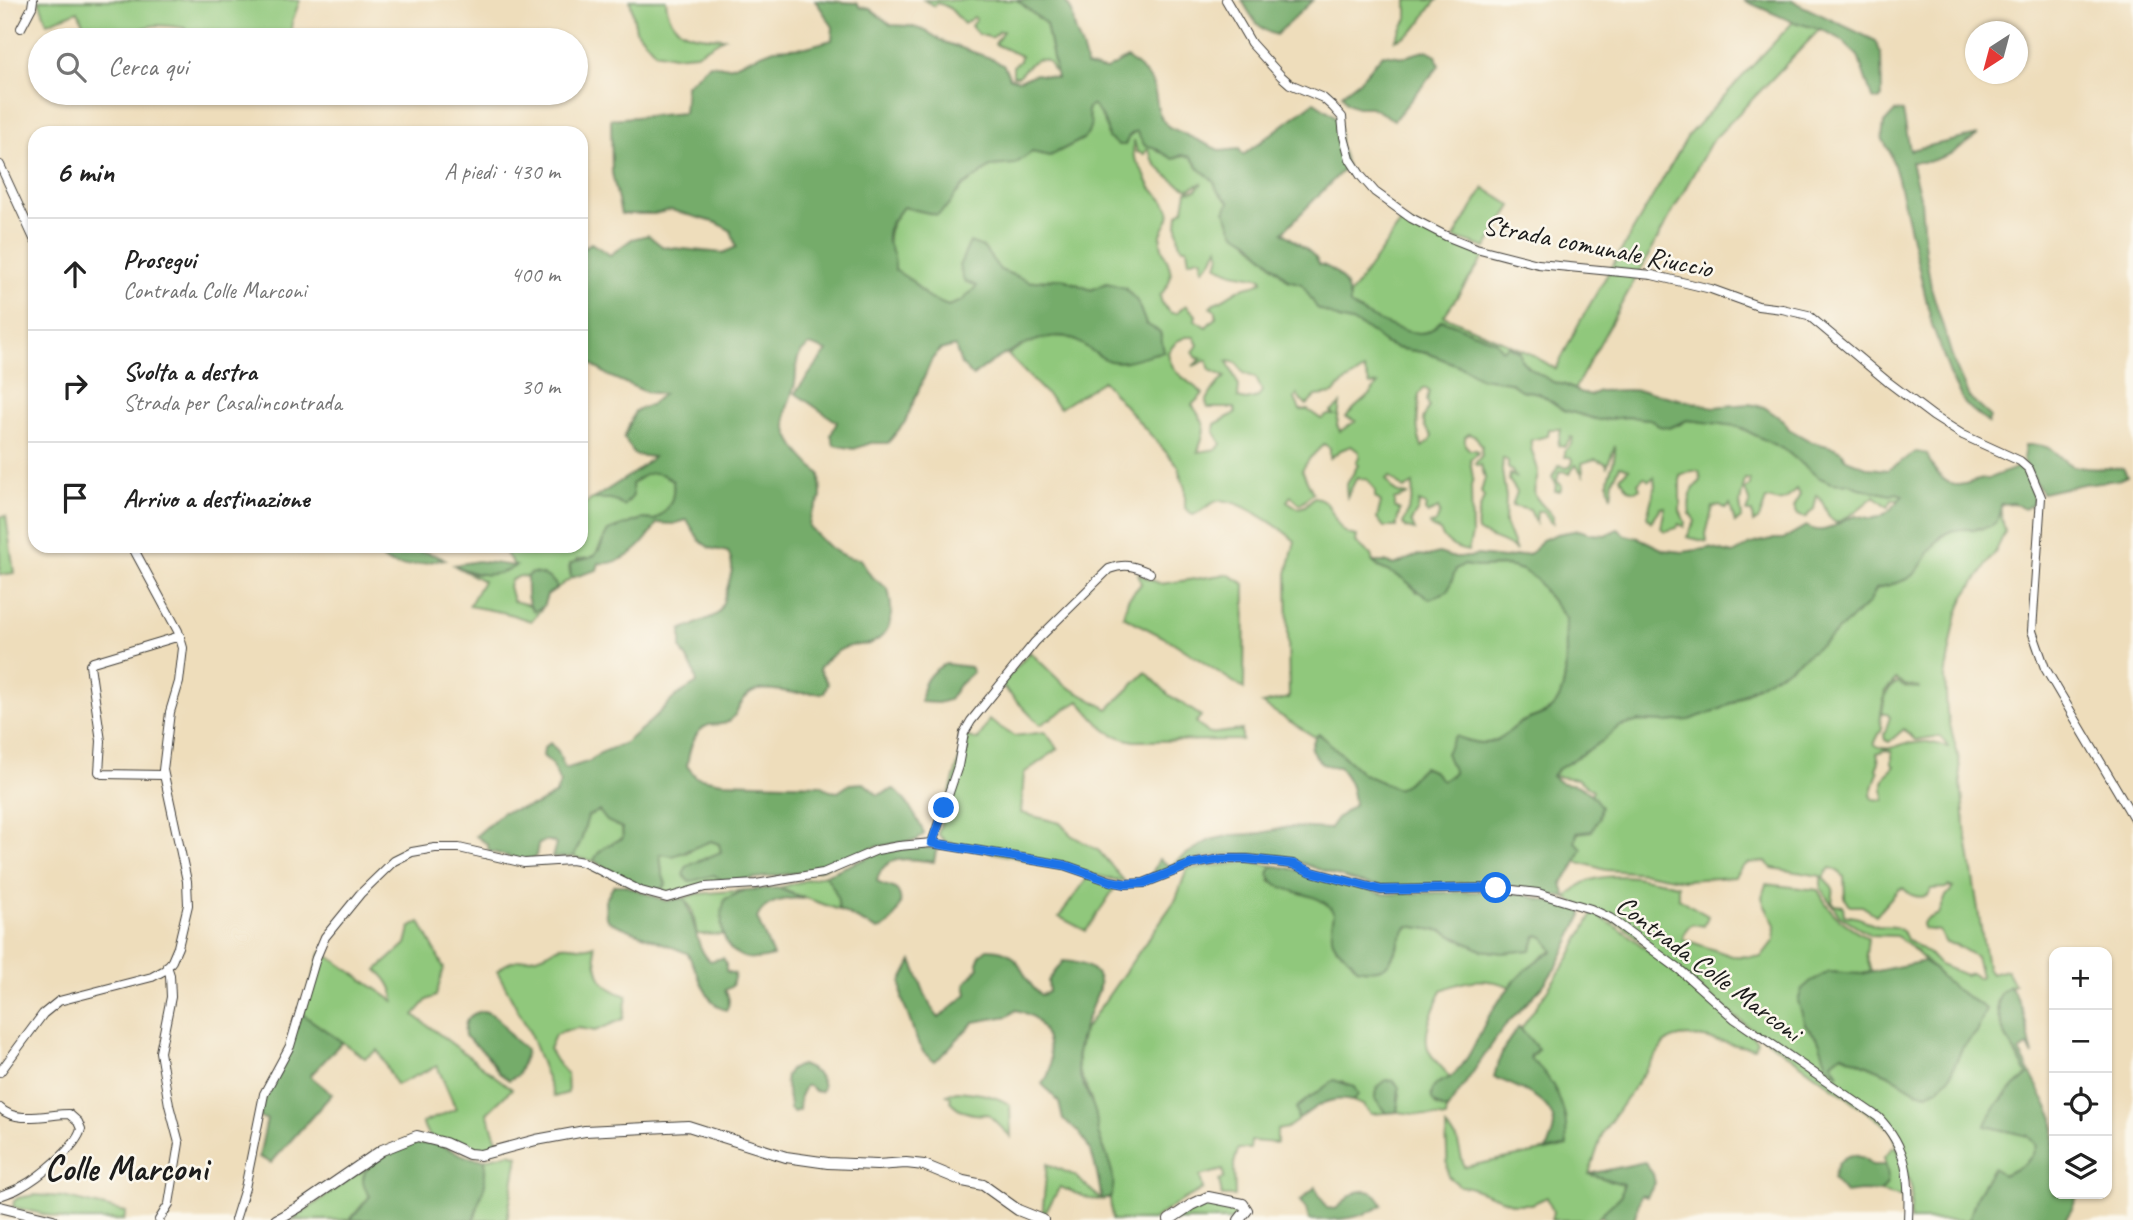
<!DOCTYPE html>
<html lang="it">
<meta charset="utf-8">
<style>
:root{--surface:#fff;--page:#f2f2f2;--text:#222;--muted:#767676;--line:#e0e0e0}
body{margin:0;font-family:Caveat,sans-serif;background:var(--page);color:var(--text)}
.controls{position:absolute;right:21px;bottom:21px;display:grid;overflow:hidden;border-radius:14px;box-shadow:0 2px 5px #0004}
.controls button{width:63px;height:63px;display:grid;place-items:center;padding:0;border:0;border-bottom:2px solid var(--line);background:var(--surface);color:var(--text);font:35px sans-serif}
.compass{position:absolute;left:1965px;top:21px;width:63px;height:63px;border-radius:50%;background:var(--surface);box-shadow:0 2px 5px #0004;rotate:216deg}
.stop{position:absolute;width:21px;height:21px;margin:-16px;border:5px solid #1a73e8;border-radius:50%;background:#fff}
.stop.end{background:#1a73e8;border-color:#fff;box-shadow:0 2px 7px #0008}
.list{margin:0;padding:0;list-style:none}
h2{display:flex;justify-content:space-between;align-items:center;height:91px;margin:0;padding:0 28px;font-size:30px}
h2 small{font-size:23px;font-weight:400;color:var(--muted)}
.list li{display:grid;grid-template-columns:46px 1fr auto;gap:21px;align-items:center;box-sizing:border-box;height:112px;padding:0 28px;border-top:2px solid var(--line)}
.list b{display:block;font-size:26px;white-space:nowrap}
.list p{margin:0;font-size:23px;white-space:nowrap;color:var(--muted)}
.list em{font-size:23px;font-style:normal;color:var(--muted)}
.icon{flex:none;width:38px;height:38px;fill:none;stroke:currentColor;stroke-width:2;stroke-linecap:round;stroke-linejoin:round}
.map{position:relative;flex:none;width:2133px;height:1220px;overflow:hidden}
.search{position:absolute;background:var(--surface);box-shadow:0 2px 5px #0004;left:28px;top:28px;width:560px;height:77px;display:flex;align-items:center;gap:18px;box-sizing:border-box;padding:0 24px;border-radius:38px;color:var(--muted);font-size:26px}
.panel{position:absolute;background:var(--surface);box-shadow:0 2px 5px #0004;left:28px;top:126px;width:560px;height:427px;border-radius:21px}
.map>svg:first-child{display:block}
.green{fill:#90c87b;stroke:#56724c;stroke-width:2;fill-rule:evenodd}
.forest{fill:#74ac6b;stroke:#486444;stroke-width:2}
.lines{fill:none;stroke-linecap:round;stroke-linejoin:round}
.minor-casing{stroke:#3c3934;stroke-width:10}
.tertiary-casing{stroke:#3c3934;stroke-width:12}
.minor{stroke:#fff;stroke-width:8}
.tertiary{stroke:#fff;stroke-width:10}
.route{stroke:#1a73e8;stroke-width:9}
.labels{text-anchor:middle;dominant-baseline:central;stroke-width:5;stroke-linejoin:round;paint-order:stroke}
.street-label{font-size:28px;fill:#1c1c1c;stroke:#fbf7ec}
.district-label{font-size:35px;font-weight:bold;fill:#1c1c1c;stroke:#fbf7ec}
</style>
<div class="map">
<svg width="2133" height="1220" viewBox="0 0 2133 1220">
<rect width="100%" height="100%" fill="#fbf7ec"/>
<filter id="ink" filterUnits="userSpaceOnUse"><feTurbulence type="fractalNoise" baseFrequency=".0143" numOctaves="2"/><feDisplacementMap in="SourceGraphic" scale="14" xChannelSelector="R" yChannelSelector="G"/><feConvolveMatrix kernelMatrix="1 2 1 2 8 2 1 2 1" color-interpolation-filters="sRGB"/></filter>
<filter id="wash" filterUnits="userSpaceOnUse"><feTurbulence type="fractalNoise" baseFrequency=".00686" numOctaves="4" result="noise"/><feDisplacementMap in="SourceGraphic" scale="28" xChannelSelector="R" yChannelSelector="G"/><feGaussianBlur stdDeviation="1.57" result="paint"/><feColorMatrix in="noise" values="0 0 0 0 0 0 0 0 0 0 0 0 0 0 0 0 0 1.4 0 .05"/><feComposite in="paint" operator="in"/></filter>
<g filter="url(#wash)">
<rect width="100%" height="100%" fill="#edb"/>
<path class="green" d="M39 0H300L292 22 290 40H182L185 28C162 25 149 21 130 36L131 40H90L78 11 47 23Z
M630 0H666C668 35 694 37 724 38L696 54 673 56 655 52 636 30Z
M924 0H1017L1046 24 1056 72 1053 70 1049 62C1034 54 1028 67 1018 76H1013V66L1020 61 1021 56 995 44 1003 31H999L992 38 978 34 971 26 976 19 974 17 964 24C954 14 952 6 937 3L934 6Z
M1407 0H1437C1420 18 1422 32 1395 40L1407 19Z
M1793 22 1820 29 1711 142 1574 390 1565 385 1553 382 1536 373 1521 360 1502 351 1499 345 1486 338 1442 320C1438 323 1433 329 1429 331 1412 340 1365 315 1350 306V295L1402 221 1458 245 1486 254 1444 316 1529 353 1556 369 1578 325 1689 134Z
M1092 104C1102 115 1107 123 1108 138L1125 145 1129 136 1136 130 1159 152 1191 157 1199 168 1214 181 1217 190 1229 202 1235 232 1248 241 1288 280 1302 284 1331 315 1339 319 1355 323 1373 333 1384 343 1396 348 1427 353 1462 366 1481 378 1509 382 1521 390 1539 393 1564 410 1599 420 1627 417 1650 419 1659 426 1679 425 1687 420 1737 426 1785 450 1818 477 1831 483 1850 484 1860 488 1891 495 1897 493 1904 494 1899 500H1892L1888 507 1875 496C1861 506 1852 517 1836 523 1825 517 1826 503 1817 495L1814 509 1805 518 1798 515 1794 508 1800 494 1796 489C1789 497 1783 506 1771 499L1766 500 1759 519 1753 523 1752 512H1747L1750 504 1745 490 1750 485V480L1745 479 1740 503 1742 517 1735 523 1730 505 1726 509 1720 505 1713 507 1706 534 1707 542 1687 537 1695 522 1693 516 1690 514C1688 502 1690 489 1701 481L1699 471H1692L1680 476V511L1685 522 1684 527 1679 524 1677 528 1666 531 1661 528 1665 507 1661 508 1651 522 1647 516 1655 487 1654 477 1649 481 1644 477 1638 483 1640 488 1635 491 1628 489 1620 477 1629 469 1620 466 1613 480 1611 497C1602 474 1617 468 1615 446L1607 466 1606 463 1595 459 1582 463 1583 475 1576 465 1569 474 1563 471 1559 472 1557 481 1562 486 1560 491H1555L1556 484 1552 477 1559 465 1567 468 1571 466 1573 461 1570 457H1565V451L1571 444 1573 438 1571 437 1564 447 1558 445 1561 429H1549L1548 436 1531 440C1529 453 1538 462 1538 473 1538 482 1532 487 1535 495 1539 504 1548 509 1553 517V523L1550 522 1543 511H1537L1536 523 1530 510 1512 506 1517 492 1509 480 1510 474 1515 477 1512 471 1508 468V461L1503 458 1502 471 1506 497 1505 523 1516 551C1503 539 1492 541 1478 531 1476 520 1480 507 1484 497L1481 492 1485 478 1481 465 1478 466 1475 464 1482 455 1481 451 1482 446 1476 437 1469 434 1465 437V445L1470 450H1477L1478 453 1470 460 1473 478 1471 486 1472 535 1468 551C1456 549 1445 544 1440 531L1431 527 1430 524 1436 523 1440 512 1438 508 1428 514 1425 511 1426 505 1419 502 1418 510 1411 521 1415 530 1407 528 1403 524 1412 499 1413 484 1404 489 1390 477 1386 479C1394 491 1393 493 1408 495L1394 500V507L1400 510 1396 527H1384L1377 518 1381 502 1375 497V491L1368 480 1357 477 1347 497 1346 486 1358 465 1356 463 1359 457V452L1351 446 1341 450 1330 458V448L1324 444 1310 458 1302 470 1313 493 1300 504 1291 496 1287 501 1298 508 1305 506 1314 497C1337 499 1330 534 1357 536L1356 542 1371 555 1373 562 1378 567 1395 574 1407 581 1417 592 1452 579 1456 569 1463 565 1477 567 1508 566 1522 570 1537 580 1544 591 1566 618C1564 642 1572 692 1551 709 1542 716 1531 717 1521 722 1511 728 1502 742 1490 745 1484 746 1474 742 1468 741L1454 772 1442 782 1434 772 1423 767 1407 783 1397 789 1363 774 1320 734 1315 737 1262 704 1289 698 1287 574 1295 541C1282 529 1236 496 1217 501 1211 503 1200 512 1193 515L1185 508V488L1181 478 1179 467 1103 381 1060 408 1008 355C1022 344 1048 333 1066 337 1079 339 1098 353 1110 361L1164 352 1160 332 1146 324 1137 301 1107 283 1091 290 1061 278 1031 282 1000 270 983 247 977 286 962 301 948 306 928 298 912 281 894 271C887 239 882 234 903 207L937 215 949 205 955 195 963 186 992 166 1016 163 1032 152 1050 156 1083 139 1087 110ZM1134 140 1137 152 1144 154 1147 149C1150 152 1151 156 1152 159 1158 170 1178 185 1189 189L1202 183 1196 190 1187 191 1184 209 1178 214 1177 225 1179 243 1183 248H1187L1189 261 1198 258 1202 259 1201 266 1203 269 1213 259 1218 247 1220 255 1217 266 1233 273 1262 278V281C1254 287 1248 285 1240 289 1230 294 1225 300 1214 303L1211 308 1216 311V317L1206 327 1195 320 1196 315 1186 305 1177 313H1171L1162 304 1160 296C1163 292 1167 287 1169 282 1176 266 1158 252 1161 235 1163 227 1172 219 1169 210 1166 201 1158 195 1152 189 1147 183 1146 176 1142 170 1133 157 1132 156 1134 140ZM1186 337H1194L1198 345 1193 352 1197 358H1202L1193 366 1207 360 1210 370 1225 377C1216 384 1211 392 1206 402L1208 408H1234L1236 413 1215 424 1214 431 1221 444 1217 449 1198 452C1205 427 1209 428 1192 405L1203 394C1188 379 1171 375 1168 352L1177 341ZM1227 361 1237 363 1243 373 1256 378 1262 391 1258 397 1246 400 1238 398 1239 386ZM1364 370 1370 385 1378 384C1368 400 1356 404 1346 417L1356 421 1340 431 1337 425 1340 404 1331 412 1334 415H1328L1321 419 1308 410H1300L1295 399 1297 394 1301 401 1307 405 1316 396 1333 394 1341 385ZM1424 388 1429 391 1427 400 1429 407 1423 419 1425 427 1432 436 1430 441 1422 447C1414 428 1419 413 1419 394Z
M1484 188 1512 206 1486 248 1454 238Z
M651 472 666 475 673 481C675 500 670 509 655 520L642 519 608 531 595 555 590 558 577 559 569 567 571 578 557 588C552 577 543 576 532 573L527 577 520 576 511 580 509 586 513 601 529 605 534 611 543 607 531 621 506 613 469 606 483 581 455 566 475 574 515 566 504 551 513 546H581V506L593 499H611L642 475Z
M2001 513 2005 532 1996 551 1964 598 1955 622 1945 677 1947 713 1959 760 1965 826 1987 967 1991 974 2007 970 2015 985C1972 996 2017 1054 2028 1075 2011 1088 1992 1105 1986 1126L2028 1136 2036 1145C2033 1162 2018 1169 2002 1175L1993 1168 1977 1195 1969 1220H1910L1912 1190 1892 1130 1734 1016 1623 926 1566 898C1571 894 1575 889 1579 886 1604 868 1650 879 1678 885V898L1708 916 1704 926 1692 924C1686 928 1683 933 1683 939L1732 956 1761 957 1774 940 1775 925 1764 904 1762 897 1766 884 1818 890C1833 918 1841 921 1868 938L1866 954 1871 972 1862 974 1828 972 1805 1024 1819 1041 1838 1073 1832 1062 1842 1054 1888 1074 1916 1091 1927 1094 1938 1089 1949 1078 1962 1048 1977 1032 1986 1009 1952 987 1907 943 1896 936 1871 935 1839 915 1821 889V876L1772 868 1766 862C1750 862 1743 862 1735 877L1683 880 1646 873 1606 870 1575 861V842L1578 832 1600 806 1591 795 1593 790 1577 779 1552 776 1557 770 1604 740 1617 727 1639 721 1667 722 1732 703 1827 640 1869 603 1876 589C1890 583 1906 583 1916 571 1927 559 1933 541 1948 533 1969 521 1983 542 2001 513ZM1896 679 1905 685 1920 688 1906 687 1898 682C1885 688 1884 701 1882 714H1887L1890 717 1884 735 1885 740 1889 742 1904 729 1915 740 1940 736 1948 747C1940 746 1933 741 1925 742 1918 742 1913 744 1906 743 1895 747 1885 752 1874 744L1882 728 1880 719 1885 691ZM1886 750 1892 752V764L1895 766C1893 769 1890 771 1887 774 1880 782 1884 791 1884 800L1873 799 1871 795 1878 772 1876 769 1879 762 1877 753ZM1830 868 1837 870 1844 877 1845 898 1850 906H1862L1876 915 1899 889 1903 888C1911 896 1916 898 1927 896L1932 889 1946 888 1948 886 1953 888 1946 896 1939 914 1925 920 1922 925 1924 929 1939 931 1946 943 1956 945 1976 957 1981 976 1978 978 1971 973 1965 975 1938 964 1929 954 1907 939C1903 924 1890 927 1878 926 1870 925 1863 918 1855 917 1851 916 1847 916 1844 915L1843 906 1834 905 1832 902C1835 885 1834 890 1823 877Z
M6 516 14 573 0 575V517Z
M1138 574 1161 584 1228 574 1245 584 1244 689 1171 641 1123 616 1128 599 1141 584Z
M1030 652 1063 684 1108 709 1146 672 1169 695 1201 716 1196 722 1209 734 1242 730V740L1134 741C1103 735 1099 723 1079 701L1040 725 1001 685Z
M989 720 1014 736 1045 732 1058 749 1024 773 1021 813 1060 823 1071 835 1099 851 1125 882 946 842 938 834 966 736 978 740Z
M599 811 607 821 622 828 623 839C610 844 599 848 594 861L573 857 581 841 588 815Z
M711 841 719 844 721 852 687 866 689 881 714 875 725 882 670 894 659 892 666 884 662 873 660 854 686 853 699 845Z
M1247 862 1276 866 1271 868 1270 881C1285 893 1328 893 1334 913 1337 923 1335 937 1336 947L1348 955 1357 968 1368 970 1396 952 1400 939 1408 926 1443 931 1481 950 1503 953 1533 946 1534 939 1539 935 1545 938 1553 951 1542 956 1511 987C1487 977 1466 979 1442 990 1435 1006 1421 1034 1429 1051 1434 1061 1444 1069 1451 1078L1436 1084 1435 1105 1447 1110 1446 1118 1397 1112 1400 1094 1394 1081C1381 1080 1375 1087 1375 1099L1386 1113 1371 1114 1363 1105 1352 1101 1357 1097 1354 1087 1342 1081 1311 1096 1296 1108 1298 1120 1287 1128 1277 1130V1143L1251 1141 1250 1149H1238L1234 1164 1235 1196H1222L1219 1180 1224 1178 1223 1170 1200 1176 1203 1189 1174 1205 1153 1220H1112L1110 1198 1113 1184 1111 1173 1107 1155 1098 1134 1091 1099 1078 1069V1054L1083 1032 1176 899 1187 869Z
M825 875C834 887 839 895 839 910L778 888Z
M1089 876 1116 886 1086 931 1059 917Z
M746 890 735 894 721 925 723 935 697 934 692 909 684 898 696 894Z
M1593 913 1626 933 1744 1027 1757 1041 1755 1048C1728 1047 1686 1025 1664 1044L1603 1132 1589 1174 1623 1184 1621 1196 1596 1220H1551L1553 1212 1547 1197 1532 1204H1514L1469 1187 1460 1186 1448 1176 1446 1127 1457 1139 1464 1167 1567 1146C1564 1111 1558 1082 1530 1059L1538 1049 1521 1029 1569 958Z
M420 922 444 968 436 996 427 1000 414 1015 512 1089 487 1113 499 1146 469 1151 428 1135 422 1123 456 1109 437 1066 396 1085 378 1050 365 1058 302 1014 321 951 394 1001C394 988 387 978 377 970L406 944 410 928Z
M594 945C598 973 597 987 627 996L623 1019 595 1031 578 1028 564 1031 555 1035 549 1049 556 1061 567 1074 568 1093 554 1097 529 1031 497 971C514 955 527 962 545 954 551 952 555 947 561 946 573 944 582 951 594 945Z
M956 1091C974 1092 996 1095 1010 1105L1011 1137 988 1114C973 1116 961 1113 950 1101L951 1097 947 1095Z
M1893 1147 1897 1149 1901 1161 1907 1198 1880 1192C1891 1182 1887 1171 1884 1157Z
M510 1153 518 1156 507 1220H473L476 1215 486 1168 485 1159Z
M1047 1164 1074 1175 1102 1200 1090 1199 1060 1187 1042 1218Z
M368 1166 363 1178 370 1196 350 1220H292Z
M35 1195 63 1197 126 1212 124 1220H68L13 1207 14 1201 18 1198Z
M1205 1204 1239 1209 1234 1220H1175L1192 1208Z"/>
<path class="forest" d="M815 0 857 3 860 7 870 9 891 25 910 26 926 31 944 42 993 59 1004 66 1010 78 1019 80 1036 74 1057 78 1046 24 1017 0H1064C1078 17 1070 16 1076 32 1080 45 1086 53 1086 66L1106 70 1127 58C1135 64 1146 72 1151 81 1160 96 1152 112 1169 127L1221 151 1239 149 1243 155 1314 102 1331 113 1339 121 1340 145 1347 166 1283 232C1294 242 1315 252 1319 264 1339 269 1350 286 1350 305 1365 315 1412 340 1429 331 1433 329 1438 323 1442 320L1495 341 1502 350 1509 346 1520 352 1521 360 1528 367 1553 382 1565 385 1579 392 1591 395 1599 391 1628 390 1645 391 1713 407 1749 404 1764 407 1784 421 1789 429 1812 442 1835 448 1843 453 1846 459 1869 468 1888 470 1916 452 1927 454C1931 467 1944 486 1959 485 1970 484 1978 478 1988 479 1998 473 2008 473 2017 467 2031 474 2037 490 2032 505L2024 509 2014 503 2001 504C2002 538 1970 525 1951 531 1934 536 1927 560 1916 572 1906 583 1889 584 1876 589L1869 603 1827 640 1792 666 1751 689 1723 708 1689 720 1667 722 1639 721 1618 727 1604 740 1557 770 1552 776C1565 788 1566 781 1579 786 1589 790 1594 798 1601 806L1599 818 1592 831 1577 833 1575 842 1582 848 1572 870 1562 883 1566 898C1536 892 1503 883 1472 883 1442 883 1412 889 1382 886 1352 883 1323 870 1295 861 1267 853 1223 852 1195 860 1180 864 1165 871 1150 877L1159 859 1170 866 1183 856 1210 840 1232 835 1257 834 1288 827 1329 829 1337 818 1354 805C1353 789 1350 780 1339 767 1322 766 1320 764 1311 749L1315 737 1319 734 1363 774 1397 789 1407 783 1423 767 1434 772 1442 781 1454 773 1446 753 1455 736C1487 748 1492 745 1518 725 1528 717 1543 717 1552 708 1572 690 1564 642 1566 618L1544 591 1537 580 1522 570 1508 566 1477 567 1463 565 1456 569 1448 591 1430 599C1418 593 1413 586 1403 579 1393 572 1381 571 1373 562H1385L1394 565 1418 555 1428 556 1439 553 1451 557H1470L1477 555 1504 558 1528 554 1534 551 1542 540 1557 534 1579 530 1591 534 1605 535 1618 529 1625 535 1639 538 1664 550 1683 552 1710 548 1733 554 1751 544 1771 539H1783L1806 526C1829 539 1838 518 1857 516 1863 516 1868 519 1874 518 1885 517 1897 504 1903 495L1897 493 1891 495 1860 488 1850 484 1831 483 1818 477 1785 450 1737 426 1687 420 1669 428 1659 426 1649 419 1627 417 1599 420 1564 410 1539 393 1521 390 1509 382 1481 378 1462 367 1427 353 1396 348 1384 343 1373 333 1355 323 1339 319 1317 308 1302 284 1288 280 1249 241 1234 232 1225 212 1229 202 1217 190 1214 181 1199 168 1191 157 1182 155 1173 159 1153 147 1145 146 1136 131 1129 136 1125 145H1119L1108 138C1107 123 1102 115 1092 105L1087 110 1091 123 1088 134 1083 139 1050 156 1032 152 1015 164 992 166 963 186 955 195 949 205 937 215 903 207C897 216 886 226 887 237 889 251 896 251 895 270L912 281 928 298 948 306 962 301 977 286 964 281 959 266 970 242 983 247 1000 270 1031 282 1061 278 1091 290 1107 283 1125 288 1137 301 1146 324 1160 332 1164 352C1148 353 1127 365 1110 361 1098 358 1082 341 1067 337 1041 331 991 360 973 376L961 364 955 346 940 350 932 359 905 422 888 443H871L854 449 834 445 831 435 837 422 795 393 827 351 810 345C792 357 798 366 795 383 793 393 787 404 786 414 783 439 804 459 820 474L821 498 811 515 809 526C822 542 839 559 860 559L871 576 888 589C893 610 895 632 872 643 866 646 857 644 850 646 838 649 825 659 819 669L828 684 824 693C815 693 806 693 797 693 779 692 759 683 745 698 738 705 736 719 726 723 721 725 714 724 709 725 693 730 689 751 687 766L696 777 722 782 821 785 830 791 838 792 850 784 864 783 878 795 894 789C906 799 919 820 924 834L917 840 875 847 820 870 725 882 714 875 689 882 683 874 687 866 721 852 719 844 711 841 673 856 660 854 662 873 666 884 659 892 634 884 594 861C599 848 610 844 623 838L622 828 607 821 599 811 588 816 581 841 573 857 552 858 556 844C549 839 545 840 538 845L536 856 532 860H521L489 851 487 844 476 836 503 812 536 805 556 794 560 783 552 764 543 756 544 748 550 743 558 751 565 769 590 761 600 753 625 743 652 720 676 696 697 683 694 671 681 649V630L690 626H693C701 619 711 620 718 613 722 609 731 576 732 569 732 562 731 558 728 552L710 548 700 541 687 520 673 524 657 523C645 544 625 566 599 563L597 570 571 578 570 564C577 559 585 561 592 557 600 553 603 539 608 531L642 519 655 520C670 508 675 500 673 481 657 469 647 471 632 484L633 496 624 506 611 499H593L638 470 653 457 635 455 624 438 635 411 650 405 663 394 646 392 609 376 590 363 581 365V250L591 243 610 255 632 239 648 235 663 247 723 253 736 247 731 231 717 223 671 210 654 214H621L612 173 611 119 684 113 686 85 710 64 729 67 774 49 806 47 832 40 833 27Z
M1242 0H1313L1276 35C1258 30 1251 16 1242 0Z
M1743 0H1790L1876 41 1881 54 1882 97 1879 100 1872 98 1858 56 1839 38 1820 29 1793 22Z
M1427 50 1436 55 1439 66 1394 120 1371 107H1357L1347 103 1342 94 1359 81 1383 54 1404 57Z
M1895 111 1903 112 1910 150 1978 135 1951 154 1928 162H1911L1921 201 1925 251 1931 287 1945 333 1954 363 1969 397 1990 416 1988 423 1965 404 1953 382 1932 325 1898 179 1890 152 1882 138 1884 123Z
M2025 445C2034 445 2044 444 2052 450 2060 455 2063 463 2074 466 2090 471 2106 467 2123 468L2127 476 2118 480 2083 484 2042 493 2023 460Z
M374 546H408L412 550 429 553 445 559C418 563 389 578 374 546Z
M478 561 516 566C494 579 476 576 454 565Z
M532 573C543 574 553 577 557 588L547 595 543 607 534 611C525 602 527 589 527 577Z
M946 664 970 667 973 672 959 685 949 700 938 703 921 702C921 683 929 671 946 664Z
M918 847 940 849 936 851 934 862C913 859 883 852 877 881 883 888 893 884 898 892 906 904 891 927 878 930L839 910C838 895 834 887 825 875L886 850Z
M1276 866 1289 868 1384 894 1495 891 1521 894 1582 910V915L1557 966 1542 987 1504 1027 1447 1110C1439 1106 1429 1103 1432 1092 1434 1081 1445 1082 1452 1076 1456 1073 1460 1068 1463 1064 1474 1049 1480 1032 1489 1016 1504 992 1527 963 1553 951L1545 938 1539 935 1536 936 1531 950 1503 953 1481 950 1443 931 1408 926C1390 948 1399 977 1357 968 1337 940 1327 954 1334 913 1319 887 1276 898 1268 873L1271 868Z
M614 885H624L666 901 684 898C696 917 694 947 710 961L723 958 726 963V971L735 974 732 986 725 990C729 997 731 1003 726 1010 705 1006 698 969 687 953L610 922 606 918 605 901Z
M778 888 804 899C787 897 764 901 757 918L773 956C730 969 714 936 725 899L746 890Z
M987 949C1024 948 1018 978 1041 995L1049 992 1048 981 1063 961C1076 962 1096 965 1099 980 1101 989 1095 998 1092 1006 1085 1025 1074 1047 1078 1069 1080 1083 1090 1096 1094 1109 1098 1118 1096 1127 1099 1136 1105 1154 1120 1178 1110 1198L1102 1200C1096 1168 1094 1138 1063 1120L1059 1102 1042 1084C1044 1081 1047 1078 1048 1075 1054 1062 1048 1036 1040 1025 1035 1016 1025 1012 1016 1010L1008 1016 974 1022 940 1057 934 1061 924 1053 918 1043 902 999 901 982 912 961C921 980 925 1002 939 1018L967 994 965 984 979 967C976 959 980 954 987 949Z
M1925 961 1952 987 1986 1009 1977 1032 1962 1048 1949 1078 1938 1089 1927 1094 1916 1091 1888 1074 1842 1054 1832 1062 1839 1075 1827 1065 1819 1041 1805 1024 1798 1001 1802 989 1811 981 1829 972 1862 974Z
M2010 986 2023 1010 2033 1056 2028 1046 2019 1051 2054 1118V1194H2078L2072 1209 2065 1220H1969L1977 1195 1993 1168 2003 1175C2018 1169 2033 1162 2036 1145L2028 1136 1986 1126C1992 1105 2011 1089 2028 1075 2014 1048 1992 1025 2000 993Z
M484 1011C502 1017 501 1026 513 1038 517 1043 522 1045 526 1050 526 1059 520 1066 518 1075L509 1080 499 1073 486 1054 465 1036C463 1021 469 1013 484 1011Z
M302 1014 342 1042 310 1076 332 1094 271 1163 259 1157 267 1119 260 1118 262 1105Z
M1519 1027 1538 1049 1531 1055 1530 1059C1548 1072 1560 1095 1565 1117 1567 1126 1566 1136 1567 1146L1546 1151C1549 1143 1554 1133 1554 1124 1552 1098 1514 1086 1494 1077 1499 1057 1505 1043 1519 1027Z
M801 1065C813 1070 822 1074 823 1088L820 1092 815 1091 809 1086H805L800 1096 799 1110 794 1112 790 1109C790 1088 774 1073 801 1065Z
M1334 1080 1354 1087 1358 1094 1357 1097 1352 1101C1330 1095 1314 1107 1298 1120L1296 1108Z
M1386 1080 1394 1081 1399 1087 1397 1112 1386 1113 1375 1099C1375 1090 1377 1085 1386 1080Z
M411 1143C419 1144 427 1143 435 1144 454 1148 464 1160 485 1159V1184L473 1220H350L370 1196C346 1168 390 1150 411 1143Z
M1854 1155 1864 1158 1872 1165H1886C1889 1177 1889 1184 1880 1192L1861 1191 1845 1193 1833 1179C1836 1166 1840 1156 1854 1155Z
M1644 1162 1653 1174 1655 1183 1647 1197 1641 1195 1634 1220H1606L1600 1215 1621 1196 1623 1184 1589 1174Z
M1315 1187 1327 1208 1335 1209C1341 1206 1344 1201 1349 1197 1362 1187 1377 1189 1382 1205 1362 1220 1336 1220 1309 1220L1306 1209 1300 1201Z"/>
</g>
<g filter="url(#ink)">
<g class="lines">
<g class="minor-casing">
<path id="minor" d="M1226 0 1251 43 1281 76 1290 84 1323 98 1333 107 1342 117 1344 137 1350 159 1361 176 1375 192 1411 218 1446 236 1476 248 1538 264 1652 275 1711 289 1758 306 1782 309 1808 315 1888 382 1933 416 1963 435 2020 461 2029 469 2041 497 2032 631 2045 668 2133 817
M21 28 32 7 33 0
M0 165 35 241
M164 775 102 774 99 772 101 741 90 665 93 662 180 636
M932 843 958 766 964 733 971 721 1035 642 1109 569C1126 563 1134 566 1150 573
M0 1072 43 1014 59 1001 152 977 165 970 172 961 178 947 188 905 187 881 163 770 170 712 179 682 183 648 178 631 132 546
M0 1108C16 1124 48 1114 69 1114L78 1122 81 1129C77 1147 38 1178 21 1187 15 1191 7 1193 0 1196
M159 1220 169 1204 179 1143 169 1105 160 1052 171 997 170 975 167 966
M235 1220 245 1188 264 1094 290 1046 316 958 325 937 360 894 394 861 412 852 435 848H459L524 863 571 860 583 862 641 891 667 898 705 887 756 884 823 873 877 850 899 846 932 843 1064 865 1110 881 1126 884 1144 883 1192 864 1223 859H1247L1293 864 1312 872 1381 890 1496 888 1538 893 1591 909 1610 918 1680 970 1735 1019 1878 1117C1908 1148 1910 1178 1908 1220"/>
</g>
<g class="tertiary-casing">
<path id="tertiary" d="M0 1207 53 1220
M276 1220 299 1207 382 1150 417 1136 445 1143 469 1154 480 1155 536 1140 585 1131 688 1126 786 1157 828 1163 877 1165 906 1163 924 1165 963 1181 983 1185 1018 1210 1043 1220
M1169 1220 1191 1205 1208 1197 1243 1204 1247 1210 1239 1220"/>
</g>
<use href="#minor" class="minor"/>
<use href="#tertiary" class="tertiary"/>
</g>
</g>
<g class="lines" filter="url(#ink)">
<path class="route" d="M944 808 932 843 1064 865 1110 881 1126 884 1144 883 1192 864 1223 859H1247L1293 864 1312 872 1381 890 1496 888"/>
</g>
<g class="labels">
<g class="street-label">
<text transform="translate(1598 246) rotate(11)">Strada comunale Riuccio</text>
<text transform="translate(1709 968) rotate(37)">Contrada Colle Marconi</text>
</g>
<g class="district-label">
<text x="126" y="1168">Colle Marconi</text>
</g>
</g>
</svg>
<div class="controls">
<button>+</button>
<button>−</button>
<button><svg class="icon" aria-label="locate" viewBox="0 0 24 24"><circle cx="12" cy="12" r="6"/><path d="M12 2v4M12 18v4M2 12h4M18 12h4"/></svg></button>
<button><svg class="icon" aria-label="layers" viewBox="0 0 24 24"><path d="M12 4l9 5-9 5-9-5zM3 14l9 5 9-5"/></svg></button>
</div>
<svg class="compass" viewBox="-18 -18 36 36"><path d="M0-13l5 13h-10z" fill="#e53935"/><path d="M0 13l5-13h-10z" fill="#767676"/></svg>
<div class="stop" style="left:1496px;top:888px"></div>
<div class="stop end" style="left:944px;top:808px"></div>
<div class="search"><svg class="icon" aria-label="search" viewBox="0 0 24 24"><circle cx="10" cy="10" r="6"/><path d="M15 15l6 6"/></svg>Cerca qui</div>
<section class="panel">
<h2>6 min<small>A piedi · 430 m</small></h2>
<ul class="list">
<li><svg class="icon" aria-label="ahead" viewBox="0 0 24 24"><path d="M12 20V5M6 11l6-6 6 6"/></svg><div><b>Prosegui</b><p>Contrada Colle Marconi</p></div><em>400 m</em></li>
<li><svg class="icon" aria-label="right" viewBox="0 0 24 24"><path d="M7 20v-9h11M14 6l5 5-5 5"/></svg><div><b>Svolta a destra</b><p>Strada per Casalincontrada</p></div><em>30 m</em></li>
<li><svg class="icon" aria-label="arrive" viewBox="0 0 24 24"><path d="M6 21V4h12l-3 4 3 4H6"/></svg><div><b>Arrivo a destinazione</b></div></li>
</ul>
</section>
</div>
